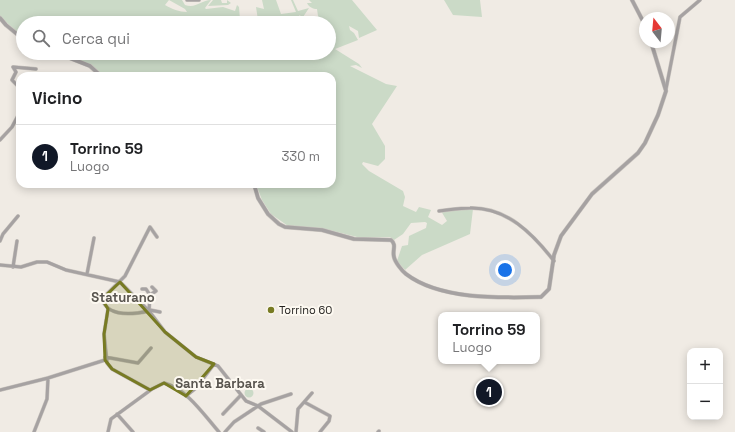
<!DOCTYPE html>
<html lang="it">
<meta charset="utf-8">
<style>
:root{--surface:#fff;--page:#f6f6f6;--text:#202124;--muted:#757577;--line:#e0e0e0;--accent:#111827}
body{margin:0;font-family:"Space Grotesk",sans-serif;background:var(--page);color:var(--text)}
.controls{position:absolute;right:12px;bottom:12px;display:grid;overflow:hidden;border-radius:8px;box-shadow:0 2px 10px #0003}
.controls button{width:36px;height:36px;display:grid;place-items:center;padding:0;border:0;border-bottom:1px solid var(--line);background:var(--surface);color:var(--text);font:20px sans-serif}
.compass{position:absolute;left:639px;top:12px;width:36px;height:36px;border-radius:50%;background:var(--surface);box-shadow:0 2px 10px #0003;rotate:344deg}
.you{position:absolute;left:505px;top:270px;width:14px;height:14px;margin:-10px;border:3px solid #fff;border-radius:50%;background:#1a73e8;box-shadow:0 0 0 6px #1a73e833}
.badge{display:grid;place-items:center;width:26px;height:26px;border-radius:50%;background:var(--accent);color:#fff;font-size:13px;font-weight:700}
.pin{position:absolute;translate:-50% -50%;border:2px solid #fff;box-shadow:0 1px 4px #0006}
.popup{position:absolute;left:438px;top:312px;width:102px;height:52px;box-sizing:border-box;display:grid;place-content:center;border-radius:8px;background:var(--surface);filter:drop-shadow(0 1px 3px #0005);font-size:13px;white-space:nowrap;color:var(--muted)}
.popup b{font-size:15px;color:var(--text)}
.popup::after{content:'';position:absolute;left:50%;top:100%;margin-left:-8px;border:8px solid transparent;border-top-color:var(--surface)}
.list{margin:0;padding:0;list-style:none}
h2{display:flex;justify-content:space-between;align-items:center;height:52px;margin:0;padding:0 16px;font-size:17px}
h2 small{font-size:13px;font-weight:400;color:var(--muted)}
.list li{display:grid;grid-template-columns:26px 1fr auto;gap:12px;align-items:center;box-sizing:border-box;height:64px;padding:0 16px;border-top:1px solid var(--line)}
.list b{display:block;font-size:15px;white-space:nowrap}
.list p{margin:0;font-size:13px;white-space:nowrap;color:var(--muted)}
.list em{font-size:13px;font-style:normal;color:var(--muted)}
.icon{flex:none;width:22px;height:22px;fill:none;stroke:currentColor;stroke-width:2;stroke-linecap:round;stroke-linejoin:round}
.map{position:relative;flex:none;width:735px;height:432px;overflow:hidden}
.search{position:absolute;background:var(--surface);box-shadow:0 2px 10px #0003;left:16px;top:16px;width:320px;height:44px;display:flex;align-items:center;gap:10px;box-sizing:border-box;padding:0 14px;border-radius:22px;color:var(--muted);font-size:15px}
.panel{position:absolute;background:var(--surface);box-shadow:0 2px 10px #0003;left:16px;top:72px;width:320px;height:116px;border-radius:12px}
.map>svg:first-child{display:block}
.green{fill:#cbdac7;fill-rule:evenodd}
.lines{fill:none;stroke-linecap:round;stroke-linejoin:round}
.minor-casing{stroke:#cbc6c0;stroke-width:4}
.tertiary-casing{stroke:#cbc6c0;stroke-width:4.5}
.minor{stroke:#a6a2a2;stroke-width:3}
.tertiary{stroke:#a6a2a2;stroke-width:3.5}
.marked{fill:#787b23;fill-opacity:0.2;stroke:#787b23;stroke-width:3;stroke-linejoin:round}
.poi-dot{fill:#787b23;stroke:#fdf9f1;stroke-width:1.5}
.labels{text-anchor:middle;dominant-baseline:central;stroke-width:4;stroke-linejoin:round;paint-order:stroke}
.poi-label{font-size:11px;fill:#22201e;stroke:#fdf9f1;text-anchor:start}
.quarter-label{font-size:13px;font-weight:bold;fill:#59554f;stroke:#fdf9f1}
</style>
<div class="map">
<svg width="735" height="432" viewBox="0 0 735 432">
<rect width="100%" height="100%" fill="#f0ebe4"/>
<path class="green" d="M0 0H182L185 5C196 9 201 0 211 0L205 8 206 9 223 7 235 11 237 5 239 7 240 20H258L256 7 264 9 262 0H276L281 14 296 12 291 0H293L298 11 309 8 303 17 305 23H299V21L295 23 299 19 302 20 300 15 292 23H23V38L0 16ZM169 0 185 9 187 12C179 12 172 9 165 5Z
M213 0H221L222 3H227V0L231 3 228 5 208 6Z
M309 0H352L377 30 359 38 358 31 349 26 350 30 354 33 358 40 335 49 359 64 362 68 356 65 350 66 386 84 397 86 372 124 385 146V159L378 166 363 162 362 164 369 171 403 191 405 197 403 206 416 212 419 207 431 210 428 217 442 225 447 221 441 211 473 209 470 234 422 255 405 270 397 261 402 246 408 245 409 236 426 228 427 223 425 222 411 223 403 234 394 240 390 237 361 238 325 229 288 226 271 214 262 200 256 184H332V76H103L92 65 60 53H329V23H319L317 9C313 9 309 7 307 3H312Z
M444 0H480L482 17 453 15Z
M244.5 393a4.5 4.5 0 1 1 9 0a4.5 4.5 0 1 1-9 0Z"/>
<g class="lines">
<g class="minor-casing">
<path id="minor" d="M187 0H199
M20 88 12 80 16 72 13 67 36 69
M666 89 680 17 700 0
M0 140 12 127 20 112
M439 211C449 210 460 208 470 208 507 207 533 234 554 261
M0 241 3 234 18 216
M0 265 21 267 37 262H47L66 270 120 282 149 311 165 332 196 357 218 366 246 401 258 406 292 432
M13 267 17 241
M87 274 94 238
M142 289H146L150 295 149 311C135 314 108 318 102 299L125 276 150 227 157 237
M150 295 156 291 152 287
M108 309 104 334 107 363 112 369 150 390
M150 310 160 312
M105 357 138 363 151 348
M0 390 48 378
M186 396 196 388 214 364
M306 403 330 416 329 421 320 432
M117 414 133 432
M223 414 241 395
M258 428 264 432
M34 432 47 399 48 378 105 360
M108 432 111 419 152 389 164 383C187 389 204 415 219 432
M225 432 234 422 261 404 291 394
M296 432 298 409 312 393
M378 432 379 431"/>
</g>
<g class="tertiary-casing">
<path id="tertiary" d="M632 0 645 25
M0 18 6 25 23 39
M57 53 90 66 101 76
M254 184 258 198 268 214 279 224 285 227 322 230 354 239 391 240C397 245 392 250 394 257 395 262 402 271 406 274 440 300 500 298 541 297L549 289 554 255 561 236 592 194 638 153 645 143 658 115 666 91 651 42"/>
</g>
<use href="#minor" class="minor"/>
<use href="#tertiary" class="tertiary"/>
</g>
<path class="marked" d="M120 282 165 332 196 357 214 364 186 396 164 383 150 390 112 369 105 360 104 334 108 309 102 299Z"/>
<circle class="poi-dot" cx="271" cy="310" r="4"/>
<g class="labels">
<g class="poi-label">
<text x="279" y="310">Torrino 60</text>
</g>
<g class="quarter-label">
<text x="123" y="297">Staturano</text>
<text x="220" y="383">Santa Barbara</text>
</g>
</g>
</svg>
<div class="controls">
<button>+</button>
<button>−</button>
</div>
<svg class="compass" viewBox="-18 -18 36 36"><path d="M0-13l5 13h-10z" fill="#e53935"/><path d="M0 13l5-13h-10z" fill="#757577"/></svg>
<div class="you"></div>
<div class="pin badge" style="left:489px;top:392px">1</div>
<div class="popup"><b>Torrino 59</b>Luogo</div>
<div class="search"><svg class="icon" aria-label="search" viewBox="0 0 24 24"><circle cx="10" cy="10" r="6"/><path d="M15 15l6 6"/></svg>Cerca qui</div>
<section class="panel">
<h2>Vicino<small></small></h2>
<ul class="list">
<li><span class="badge">1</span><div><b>Torrino 59</b><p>Luogo</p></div><em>330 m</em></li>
</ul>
</section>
</div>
